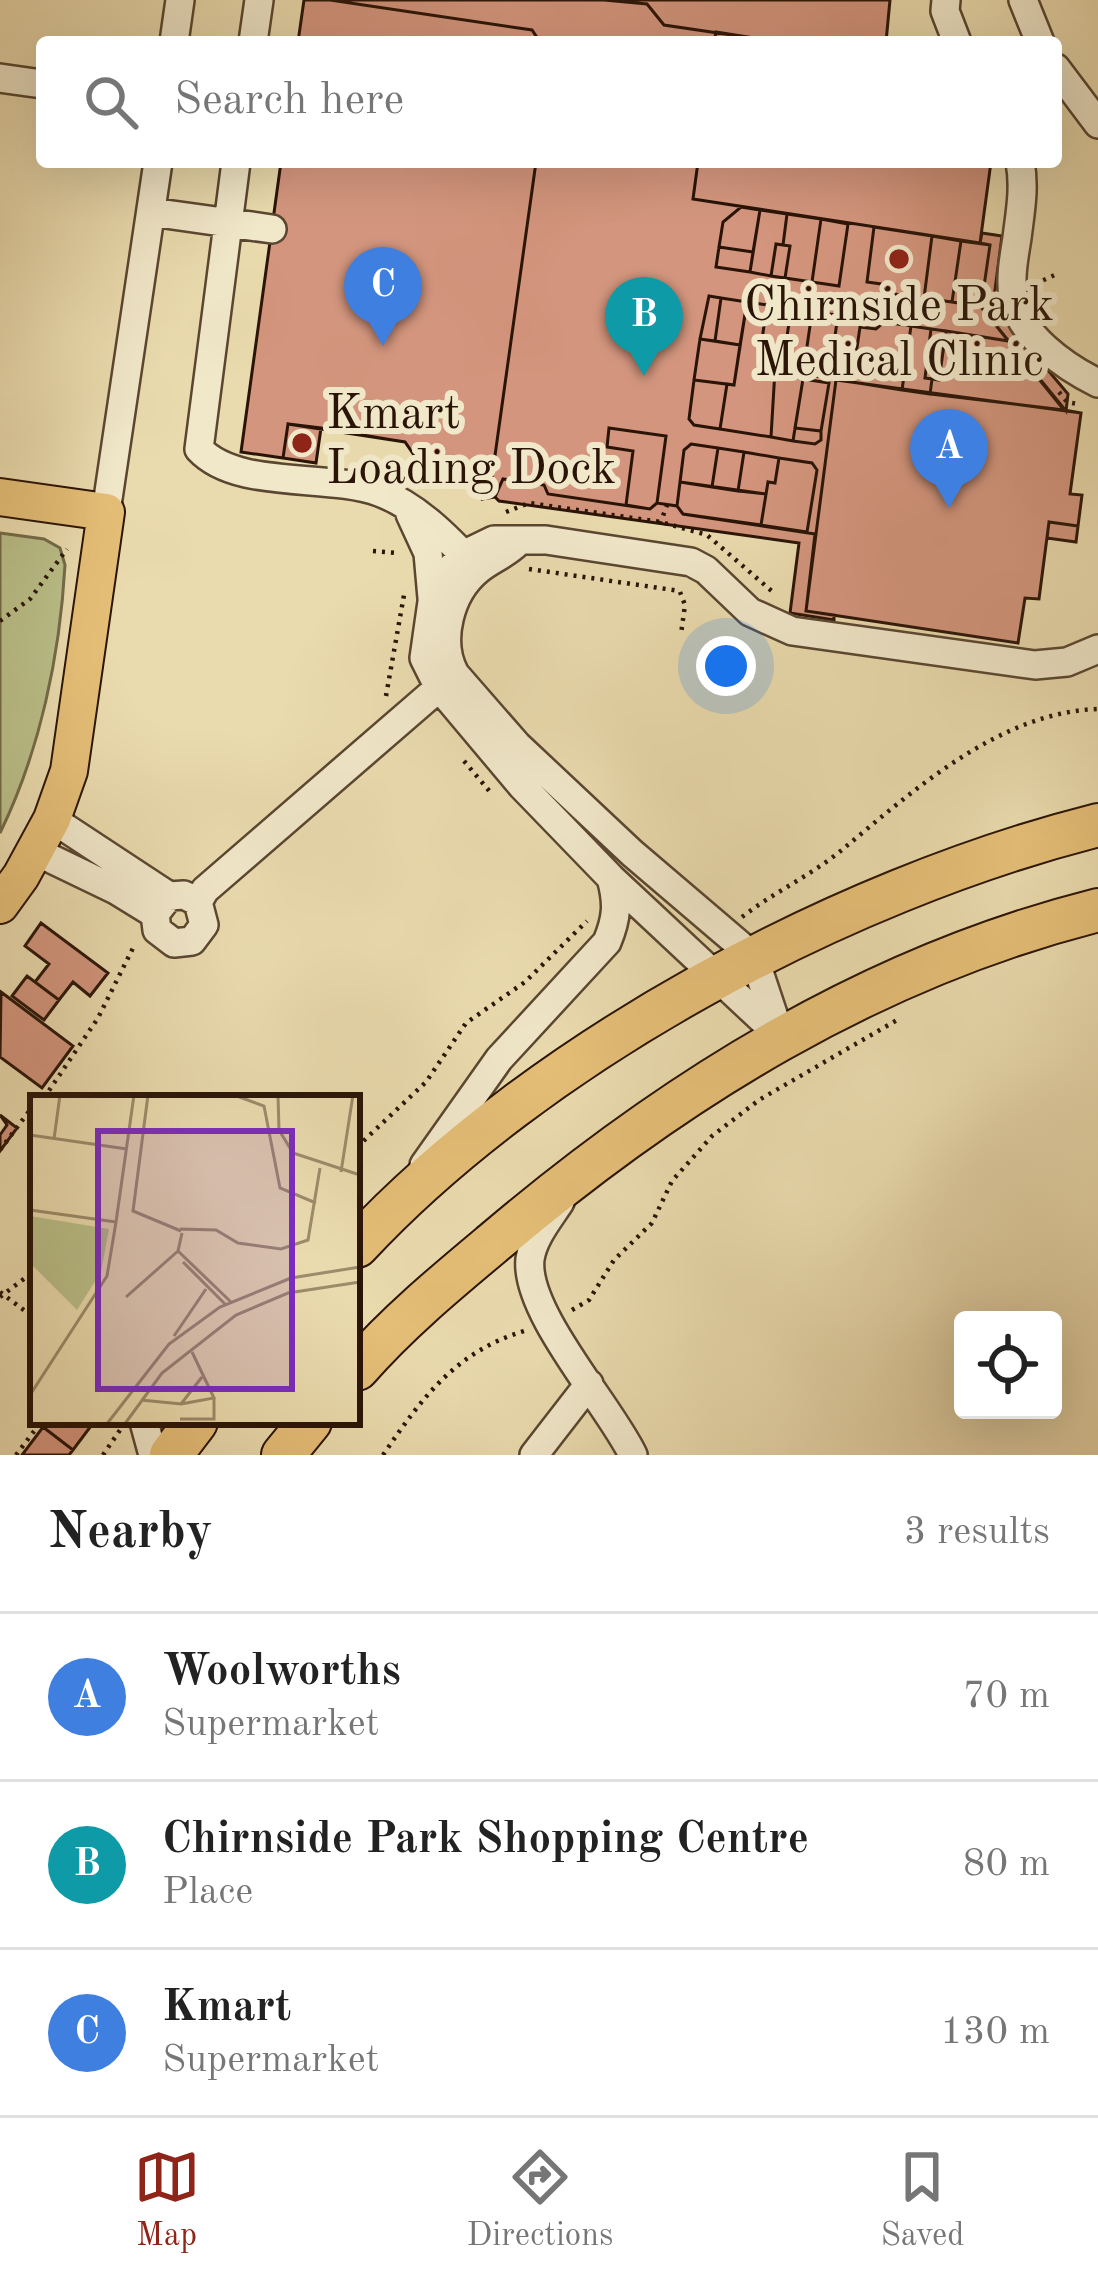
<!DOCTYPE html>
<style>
:root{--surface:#fff;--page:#f2f2f2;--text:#222;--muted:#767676;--line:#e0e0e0;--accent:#8f2418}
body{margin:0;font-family:"Old Standard TT",serif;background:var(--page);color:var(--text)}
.controls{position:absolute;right:36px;bottom:36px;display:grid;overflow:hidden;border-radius:12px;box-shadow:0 12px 48px #0002}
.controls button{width:108px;height:108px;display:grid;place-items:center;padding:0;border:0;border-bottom:3px solid var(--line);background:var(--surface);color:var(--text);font:60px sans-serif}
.you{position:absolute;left:726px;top:666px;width:42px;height:42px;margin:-30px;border:9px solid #fff;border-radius:50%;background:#1a73e8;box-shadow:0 0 0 18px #1a73e833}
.badge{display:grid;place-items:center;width:78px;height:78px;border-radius:50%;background:var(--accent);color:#fff;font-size:39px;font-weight:700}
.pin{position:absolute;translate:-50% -99px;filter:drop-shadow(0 3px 6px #0008)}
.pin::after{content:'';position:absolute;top:63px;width:42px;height:36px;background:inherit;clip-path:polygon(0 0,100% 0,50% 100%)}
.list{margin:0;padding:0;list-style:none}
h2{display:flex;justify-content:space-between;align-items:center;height:156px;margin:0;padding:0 48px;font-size:51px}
h2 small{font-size:39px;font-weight:400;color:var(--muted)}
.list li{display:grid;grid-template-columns:78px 1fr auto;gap:36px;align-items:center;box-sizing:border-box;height:168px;padding:0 48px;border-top:3px solid var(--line)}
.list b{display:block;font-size:45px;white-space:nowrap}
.list p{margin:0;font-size:39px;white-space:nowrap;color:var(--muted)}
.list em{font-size:39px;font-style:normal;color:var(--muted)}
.icon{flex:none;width:66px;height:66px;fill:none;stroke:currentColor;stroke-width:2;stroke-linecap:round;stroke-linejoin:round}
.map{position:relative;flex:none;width:1098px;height:1455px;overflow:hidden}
.search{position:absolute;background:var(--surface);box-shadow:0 12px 48px #0002;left:36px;right:36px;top:36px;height:132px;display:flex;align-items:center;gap:30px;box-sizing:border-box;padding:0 42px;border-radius:12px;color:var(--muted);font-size:45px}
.sheet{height:660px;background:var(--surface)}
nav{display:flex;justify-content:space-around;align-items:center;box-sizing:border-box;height:168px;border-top:3px solid var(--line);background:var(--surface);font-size:33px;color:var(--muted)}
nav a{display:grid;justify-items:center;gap:6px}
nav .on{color:var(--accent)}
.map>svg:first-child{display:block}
.green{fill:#babf89;stroke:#726a48;stroke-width:3}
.building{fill:#d3957d;stroke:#2a1407;stroke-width:3}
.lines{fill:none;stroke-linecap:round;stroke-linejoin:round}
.minor-casing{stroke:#5a4631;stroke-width:32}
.major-casing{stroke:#2a1407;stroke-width:40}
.highway-casing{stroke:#2a1407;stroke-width:46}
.path{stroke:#2a1407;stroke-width:4.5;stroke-dasharray:3 6;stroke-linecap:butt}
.minor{stroke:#f1e8ca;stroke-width:27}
.major{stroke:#e5be77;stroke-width:36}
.highway{stroke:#e5be77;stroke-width:42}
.poi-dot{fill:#8f2418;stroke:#f1e8ca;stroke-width:4.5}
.labels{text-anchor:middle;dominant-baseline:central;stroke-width:12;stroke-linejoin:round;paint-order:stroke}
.poi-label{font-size:48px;fill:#2a1407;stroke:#f1e8ca}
.inset-road{fill:none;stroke:#9d8b6b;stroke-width:3}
.view{fill:#7b2cbf;fill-opacity:0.15;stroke:#7b2cbf;stroke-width:6}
.inset-edge{fill:none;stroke:#2a1407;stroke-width:6}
</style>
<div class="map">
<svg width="1098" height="1455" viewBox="0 0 1098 1455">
<rect width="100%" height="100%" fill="#eadbae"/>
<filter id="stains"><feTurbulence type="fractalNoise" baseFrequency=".00167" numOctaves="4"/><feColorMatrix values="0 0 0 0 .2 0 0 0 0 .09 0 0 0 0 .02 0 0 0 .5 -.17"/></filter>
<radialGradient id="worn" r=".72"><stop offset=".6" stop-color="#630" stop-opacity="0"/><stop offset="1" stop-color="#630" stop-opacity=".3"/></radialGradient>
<path class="green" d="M0 533 44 539 60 548 65 565C60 655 40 751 0 833Z"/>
<path class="building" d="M304 0H890L886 42H298Z
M304 0H330L532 30 540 42H298Z
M604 0H890L886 42H780L664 25 647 4Z
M716 32 780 42H714Z
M281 162H991L980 243 990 245 981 307 1064 410 1081 413 1070 494 1082 495 1078 526 1049 522 1039 599 1025 598 1018 643 806 611 815 534 683 514 677 506 657 503 650 509 548 494 544 485 503 479 495 497 482 499 477 487 481 482 427 474 405 442 321 428 288 424 283 458 241 452Z
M281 162H536L492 477 481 482 427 474 405 442 288 424 283 458 241 452Z
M698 162H991L980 243 693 199Z
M741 207 760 210 753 252 719 247 723 222Z
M760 210 787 214 783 245 776 244 771 276 750 272Z
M787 214 821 219 812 282 785 278 790 246 783 245Z
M821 219 848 224 839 286 812 282Z
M874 227 932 236 924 298 886 293 881 284 867 282Z
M982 233 1002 236 993 305 1068 394 1066 411 981 307 990 245 980 243Z
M932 236 961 241 952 302 924 298Z
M961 241 990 245 981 307 952 302Z
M776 244 790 246 785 278 771 276Z
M719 247 753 252 750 272 716 267Z
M709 296 721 298 715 341 700 339Z
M721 298 747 302 740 345 715 341Z
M747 302 767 305 758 367 775 370 771 437 720 429 727 384 734 385Z
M767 305 791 309 782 371 758 367Z
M791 309 812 312 803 374 782 371Z
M812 312 838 315 829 378 803 374Z
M884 322 911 326 902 390 852 382 860 327 876 329Z
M911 326 931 329 925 378 932 379 930 394 902 390Z
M931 329 946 331 939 380 925 378Z
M946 331 1008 341 1064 410 930 394 932 379 939 380Z
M700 339 740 345 734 385 694 380Z
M775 370 803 379 793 441 771 437Z
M803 379 829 383 821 431 795 428Z
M694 380 727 384 720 429 694 425 689 419Z
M836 380 1081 413 1070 494 1082 495 1078 526 1049 522 1039 599 1025 598 1018 643 806 611Z
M288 424 321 428 316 463 283 458Z
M609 428 666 436 657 503 650 509 626 505 633 451 607 447Z
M795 428 821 431V440L815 444 793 441Z
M691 444 718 448 712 487 680 482 684 450Z
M718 448 744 452 738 491 712 487Z
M744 452 779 458 775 483 768 482 766 494 738 491Z
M779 458 812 463 817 470 807 532 761 525 768 482 775 483Z
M503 479 544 485 548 494 650 509 657 503 677 506 683 514 815 534 806 611 834 615V620L790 613 799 543 499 501 495 497Z
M680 482 766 494 761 525 683 514 677 506Z
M1049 522 1078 526 1076 542 1047 538Z
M41 923 108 973 90 996 73 982 59 1000 35 982 49 964 25 946Z
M27 976 59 1000 44 1020 12 996Z
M1 992 73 1046 42 1088 0 1057Z
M0 1115 17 1128 0 1151V1135L7 1125Z
M47 1422H94L73 1450 43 1427Z
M43 1427 73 1450 69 1455H22Z"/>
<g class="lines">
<g class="minor-casing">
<path id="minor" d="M946 0 945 11 957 42
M1023 0 1040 42
M174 42 180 0
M253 42 259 0
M1056 68 1098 124
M0 78 42 84
M236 162 199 449C237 490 328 473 379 492 417 506 448 538 475 567
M1020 162C1025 188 1020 213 1017 238 1014 257 1010 277 1013 296 1019 335 1065 367 1098 383
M151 212 272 229
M106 512 158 162
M410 514 428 553 432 598
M518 542C507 554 491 559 478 570 450 593 437 641 455 674L517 745 632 853 754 957 779 1032
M52 819 169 896 184 895 198 902 204 925 192 941 174 943 157 930 155 914 169 896
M35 851 116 890 155 914
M198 902 205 890 450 678
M781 1037 611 878 522 786 438 686 424 658 432 602 442 578 463 555 494 540H546L691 562 706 570 750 612 792 631 1035 665 1067 662 1098 649
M424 1165 499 1059 607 942C617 918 618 903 611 878
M560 1202C549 1219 533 1238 530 1259 524 1312 610 1406 633 1455
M144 1422 153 1455
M534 1455 589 1384"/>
</g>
<g class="major-casing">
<path id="major" d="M0 497 106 512 69 771 52 819 21 876 0 905"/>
</g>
<g class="highway-casing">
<path id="highway" d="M357 1246C538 1052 841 890 1098 825
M357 1369C399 1321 449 1280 498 1239 674 1090 872 967 1098 910
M171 1455 196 1422
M283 1455 310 1422"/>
</g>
<path class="path" d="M1035 284 1057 274
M1059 392 1067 402 1078 404
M506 512 529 503 661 522 707 535 774 593
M660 524 667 505
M373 551 397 553
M529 569 680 591
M680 592 685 605 681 634
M0 621 30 599 67 549
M386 696 404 595
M464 761 491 793
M742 917C774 892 812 875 843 849 914 790 1000 712 1098 709
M44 1098 98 1018 135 944
M357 1147 426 1082 466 1023 525 982 587 921
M0 1150 33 1106
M0 1292 33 1317
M0 1297 33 1272
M572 1310 589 1300 614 1260 652 1223 672 1181 712 1136 759 1100 897 1020
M16 1455 41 1422
M103 1455 120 1430
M383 1455C422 1398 455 1352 524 1331"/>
<use href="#minor" class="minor"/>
<use href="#major" class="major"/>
<use href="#highway" class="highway"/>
</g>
<g class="poi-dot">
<circle cx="899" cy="259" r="12"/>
<circle cx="302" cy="443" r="12"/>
</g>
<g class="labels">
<g class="poi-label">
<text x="899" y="307">Chirnside Park<tspan x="899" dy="55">Medical Clinic</tspan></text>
<text x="326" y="415" text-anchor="start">Kmart<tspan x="326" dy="55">Loading Dock</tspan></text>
</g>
</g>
<g transform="translate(30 1095)">
<rect width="330" height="330" fill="#eadbae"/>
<path d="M0 121 79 134 71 177 47 215 0 168Z" fill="#babf89"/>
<path class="inset-road" d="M118 0 103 116 151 136M204 0 234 11 250 93 286 108M248 0 249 35 263 58 330 80M0 40 97 54M24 44 30 0M311 77 323 0M0 115 86 127 77 181 0 300M86 127 104 0M150 134 186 135 208 148 251 154 278 145 290 73M152 138 148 156 202 208M153 167 195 209M96 202 148 156M144 241 176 194M111 305 151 309 172 282M151 309 184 303 162 257M150 324H184V303M76 330 139 249 190 212 261 183 330 172M94 330 132 278 206 220 258 198 330 187"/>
<path class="view" d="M68 36H262V294H68Z"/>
<rect width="330" height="330" class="inset-edge"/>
</g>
<rect width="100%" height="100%" filter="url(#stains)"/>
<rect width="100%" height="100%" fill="url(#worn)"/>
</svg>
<div class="controls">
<button><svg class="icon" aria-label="locate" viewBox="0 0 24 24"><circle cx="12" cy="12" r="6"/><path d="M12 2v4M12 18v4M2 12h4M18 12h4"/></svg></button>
</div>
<div class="you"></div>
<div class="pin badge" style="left:949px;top:508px;background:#3f7fe0">A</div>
<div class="pin badge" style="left:644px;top:376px;background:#0f9aa8">B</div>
<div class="pin badge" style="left:383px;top:346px;background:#3f7fe0">C</div>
<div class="search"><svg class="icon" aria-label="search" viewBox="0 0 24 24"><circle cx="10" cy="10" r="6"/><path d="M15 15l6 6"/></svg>Search here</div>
</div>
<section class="sheet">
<h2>Nearby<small>3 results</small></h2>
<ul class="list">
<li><span class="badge" style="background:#3f7fe0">A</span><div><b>Woolworths</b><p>Supermarket</p></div><em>70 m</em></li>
<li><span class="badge" style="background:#0f9aa8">B</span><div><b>Chirnside Park Shopping Centre</b><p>Place</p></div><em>80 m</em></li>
<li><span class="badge" style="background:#3f7fe0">C</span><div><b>Kmart</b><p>Supermarket</p></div><em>130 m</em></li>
</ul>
</section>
<nav>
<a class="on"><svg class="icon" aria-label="map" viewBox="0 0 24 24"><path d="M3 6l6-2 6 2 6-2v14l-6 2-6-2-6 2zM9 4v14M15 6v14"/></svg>Map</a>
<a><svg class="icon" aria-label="directions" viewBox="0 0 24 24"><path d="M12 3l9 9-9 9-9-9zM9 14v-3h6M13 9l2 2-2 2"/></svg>Directions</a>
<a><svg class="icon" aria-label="saved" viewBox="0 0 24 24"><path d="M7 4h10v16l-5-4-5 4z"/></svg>Saved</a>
</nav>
